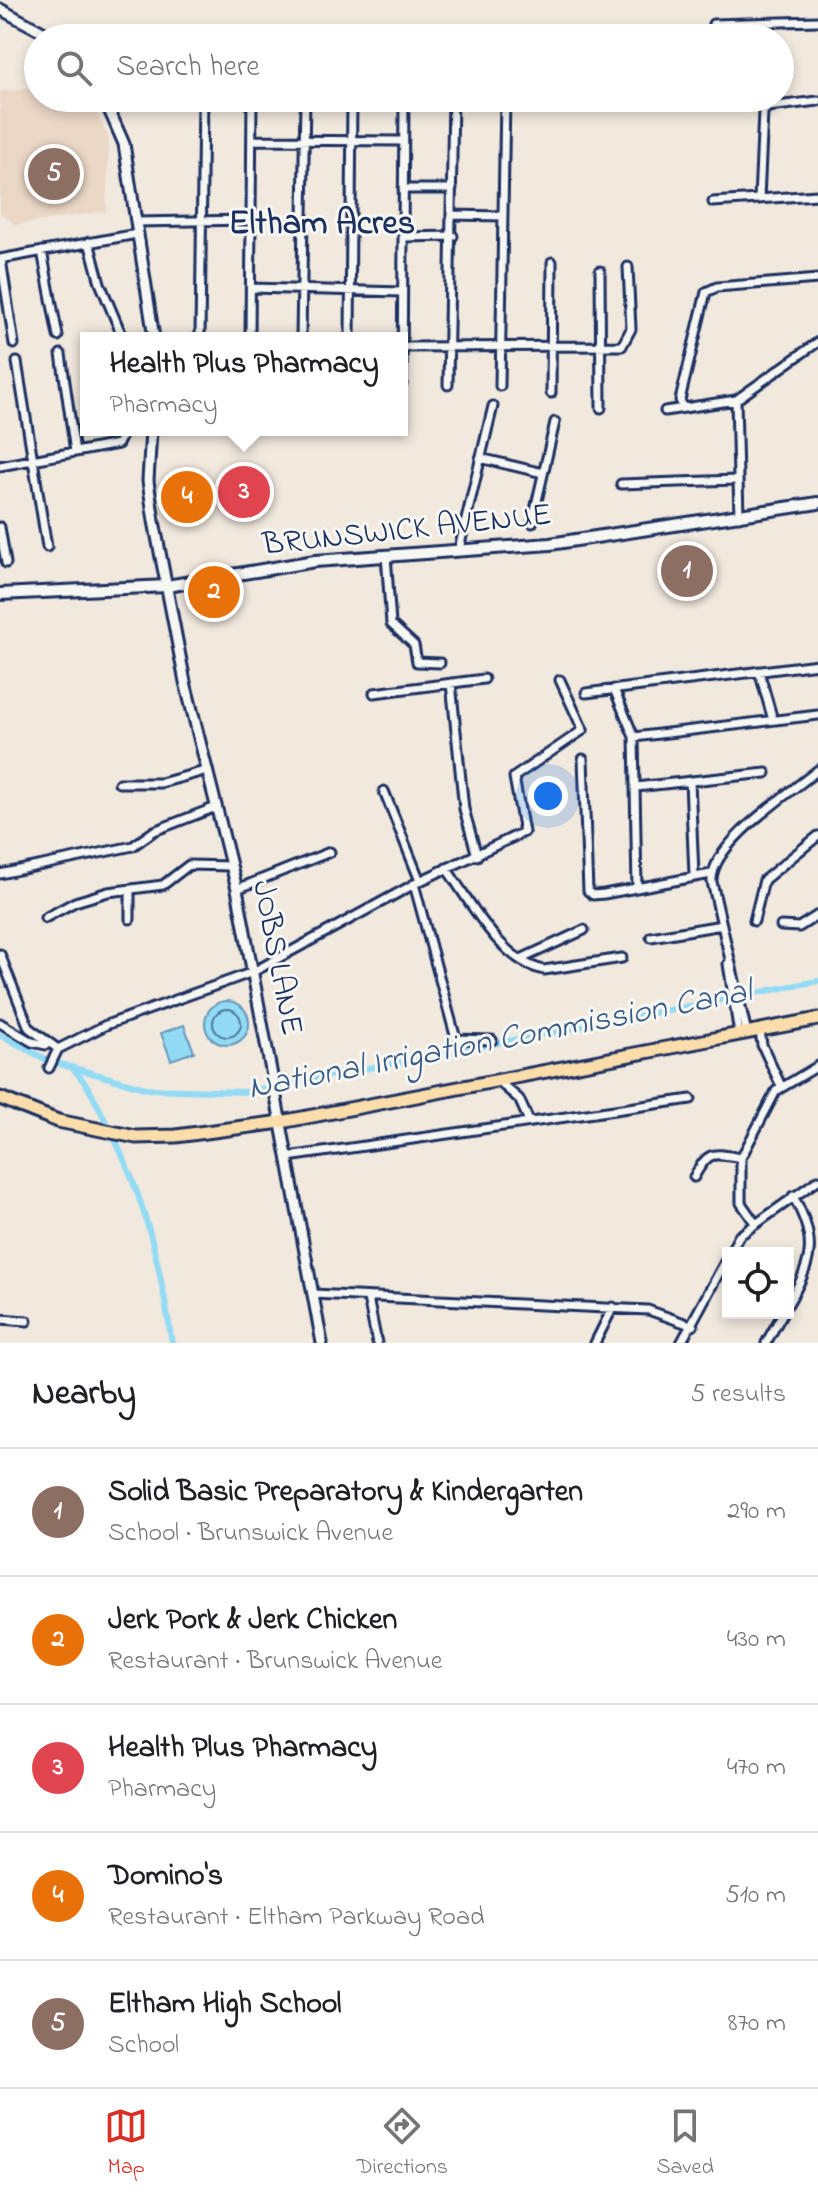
<!DOCTYPE html>
<meta charset="utf-8">
<style>
:root{--surface:#fff;--page:#f6f6f6;--text:#202124;--muted:#757577;--line:#e0e0e0;--accent:#d93025}
body{margin:0;font-family:"Indie Flower",sans-serif;background:var(--page);color:var(--text)}
.controls{position:absolute;right:24px;bottom:24px;display:grid;overflow:hidden;border-radius:0px;box-shadow:0 4px 12px #0003}
.controls button{width:72px;height:72px;display:grid;place-items:center;padding:0;border:0;border-bottom:2px solid var(--line);background:var(--surface);color:var(--text);font:40px sans-serif}
.you{position:absolute;left:548px;top:796px;width:28px;height:28px;margin:-20px;border:6px solid #fff;border-radius:50%;background:#1a73e8;box-shadow:0 0 0 12px #1a73e833}
.badge{display:grid;place-items:center;width:52px;height:52px;border-radius:50%;background:var(--accent);color:#fff;font-size:26px;font-weight:700}
.pin{position:absolute;translate:-50% -50%;border:4px solid #fff;box-shadow:0 2px 8px #0006}
.popup{position:absolute;left:80px;top:332px;width:328px;height:104px;box-sizing:border-box;display:grid;place-content:center;border-radius:0px;background:var(--surface);filter:drop-shadow(0 2px 6px #0005);font-size:26px;white-space:nowrap;color:var(--muted)}
.popup b{font-size:30px;color:var(--text)}
.popup::after{content:'';position:absolute;left:50%;top:100%;margin-left:-16px;border:16px solid transparent;border-top-color:var(--surface)}
.list{margin:0;padding:0;list-style:none}
h2{display:flex;justify-content:space-between;align-items:center;height:104px;margin:0;padding:0 32px;font-size:34px}
h2 small{font-size:26px;font-weight:400;color:var(--muted)}
.list li{display:grid;grid-template-columns:52px 1fr auto;gap:24px;align-items:center;box-sizing:border-box;height:128px;padding:0 32px;border-top:2px solid var(--line)}
.list b{display:block;font-size:30px;white-space:nowrap}
.list p{margin:0;font-size:26px;white-space:nowrap;color:var(--muted)}
.list em{font-size:26px;font-style:normal;color:var(--muted)}
.icon{flex:none;width:44px;height:44px;fill:none;stroke:currentColor;stroke-width:2;stroke-linecap:round;stroke-linejoin:round}
.map{position:relative;flex:none;width:818px;height:1343px;overflow:hidden}
.search{position:absolute;background:var(--surface);box-shadow:0 4px 12px #0003;left:24px;right:24px;top:24px;height:88px;display:flex;align-items:center;gap:20px;box-sizing:border-box;padding:0 28px;border-radius:44px;color:var(--muted);font-size:30px}
.sheet{height:744px;background:var(--surface)}
nav{display:flex;justify-content:space-around;align-items:center;box-sizing:border-box;height:112px;border-top:2px solid var(--line);background:var(--surface);font-size:22px;color:var(--muted)}
nav a{display:grid;justify-items:center;gap:4px}
nav .on{color:var(--accent)}
.map>svg:first-child{display:block}
.built{fill:#ebd7c6}
.water{fill:#93dbf5;stroke:#6396b9;stroke-width:2}
.lines{fill:none;stroke-linecap:round;stroke-linejoin:round}
.shore{stroke:#4b749a;stroke-width:2}
.canal{stroke:#93dbf5;stroke-width:6}
.minor-casing{stroke:#1b2f5e;stroke-width:13}
.tertiary-casing{stroke:#1b2f5e;stroke-width:15}
.secondary-casing{stroke:#1b2f5e;stroke-width:16}
.primary-casing{stroke:#1b2f5e;stroke-width:17}
.minor{stroke:#f6f6f2;stroke-width:7}
.tertiary{stroke:#f6f6f2;stroke-width:9}
.secondary{stroke:#f6f6f2;stroke-width:10}
.primary{stroke:#faddab;stroke-width:11}
.labels{text-anchor:middle;dominant-baseline:central;stroke-width:6;stroke-linejoin:round;paint-order:stroke}
.street-label{font-size:32px;fill:#1b2f5e;stroke:#f6f6f2}
.neighbourhood-label{font-size:34px;font-weight:bold;fill:#1b2f5e;stroke:#f6f6f2}
.water-label{font-size:34px;font-style:italic;fill:#395a84;stroke:#f6f6f2}
</style>
<div class="map">
<svg width="818" height="1343" viewBox="0 0 818 1343">
<rect width="100%" height="100%" fill="#f1e8de"/>
<filter id="ink" filterUnits="userSpaceOnUse"><feTurbulence type="fractalNoise" baseFrequency=".0125" numOctaves="2"/><feDisplacementMap in="SourceGraphic" scale="16" xChannelSelector="R" yChannelSelector="G"/><feConvolveMatrix kernelMatrix="1 2 1 2 8 2 1 2 1" color-interpolation-filters="sRGB"/></filter>
<g filter="url(#ink)">
<path class="built" d="M38 88V98H88L109 138 106 211 16 225 0 213V91Z"/>
<path class="water" d="M205 1023a22 22 0 1 1 44 0a22 22 0 1 1-44 0Z
M184 1025 194 1052 171 1060 161 1033Z"/>
<g class="lines">
<path class="shore" d="M213 1023a14 14 0 1 1 28 0a14 14 0 1 1-28 0Z"/>
<path class="canal" d="M0 1035 49 1061 149 1089 245 1092 818 981
M71 1067C89 1084 96 1102 107 1124 145 1196 160 1263 172 1343"/>
<g class="minor-casing">
<path id="minor" d="M713 24 818 21
M253 140 403 141
M403 189H452
M759 199 763 112 768 107 818 101
M713 202 818 195
M452 215 503 216
M136 222 250 220
M404 237 453 236
M89 242 100 283 123 338
M42 251 58 336
M0 259 137 234
M1 259 14 344
M600 271 601 408
M251 288 402 292
M200 338 203 98
M250 338 252 98
M301 338 305 98
M350 338 352 98
M402 347 622 346 631 329 628 267
M61 354 75 452
M17 362 47 547
M402 384 404 98
M448 385 453 98
M500 386 505 98
M551 393 552 262
M736 400 739 517
M683 407 680 400 706 292 717 287 818 279
M665 411 736 400 818 342
M480 458 543 473
M0 466 118 444 125 430
M621 484 736 480
M532 523 555 422
M0 527 6 563
M459 549 493 406
M386 555 391 624 414 645 417 662 440 663
M759 671 773 720
M451 683 464 809 477 856
M614 689 634 737 637 888
M374 693 484 679
M586 693 818 664
M634 737 818 715
M583 759 588 891 593 895 604 894 711 874
M690 781 694 875
M119 783H161L208 770
M636 787 766 773
M384 791 420 881
M446 868C471 902 500 961 544 970L622 958
M0 874 133 846 154 831 216 807
M414 884 456 1039 492 1040
M237 889 330 852
M130 891V919
M45 918 75 902 108 892 163 885 189 865 231 866
M754 921 764 880 818 836
M781 926 799 927 818 915
M651 937 722 925
M0 954 29 1028 58 1049
M521 959 584 930
M728 964 739 1034
M0 1023 32 1042 46 1045
M760 1031 762 1045 781 1086
M747 1033 712 882C710 844 790 793 818 770
M49 1068 58 1049 106 1025 253 972 420 881 524 832 514 777 583 730 560 680
M497 1080 519 1099 529 1121
M288 1157 691 1099
M694 1177C709 1150 712 1153 741 1158
M755 1223 741 1203V1158L776 1091 818 1066
M313 1294 648 1310 693 1326
M368 1298 377 1343
M788 1304C813 1261 818 1240 793 1196
M0 1319 27 1321
M595 1343 613 1307
M681 1343 739 1236 818 1180
M766 1343 783 1313"/>
</g>
<g class="tertiary-casing">
<path id="tertiary" d="M0 9 54 38
M104 98 124 144 154 338
M151 430 148 481 154 521 185 682 237 889 322 1343"/>
</g>
<g class="secondary-casing">
<path id="secondary" d="M0 594 167 586 315 561 550 544 818 503"/>
</g>
<g class="primary-casing">
<path id="primary" d="M0 1098 58 1121 136 1137 176 1136 281 1122 818 1019"/>
</g>
<use href="#minor" class="minor"/>
<use href="#tertiary" class="tertiary"/>
<use href="#secondary" class="secondary"/>
<use href="#primary" class="primary"/>
</g>
</g>
<g class="labels">
<g class="street-label">
<text transform="translate(407 531) rotate(-6)">BRUNSWICK AVENUE</text>
<text transform="translate(276 958) rotate(79)">JOBS LANE</text>
</g>
<g class="neighbourhood-label">
<text x="322" y="225">Eltham Acres</text>
</g>
<g class="water-label">
<text transform="translate(500 1041) rotate(-11)">National Irrigation Commission Canal</text>
</g>
</g>
</svg>
<div class="controls">
<button><svg class="icon" aria-label="locate" viewBox="0 0 24 24"><circle cx="12" cy="12" r="6"/><path d="M12 2v4M12 18v4M2 12h4M18 12h4"/></svg></button>
</div>
<div class="you"></div>
<div class="pin badge" style="left:687px;top:571px;background:#8d6e63">1</div>
<div class="pin badge" style="left:214px;top:592px;background:#e8710a">2</div>
<div class="pin badge" style="left:244px;top:492px;background:#e0444e">3</div>
<div class="popup"><b>Health Plus Pharmacy</b>Pharmacy</div>
<div class="pin badge" style="left:187px;top:497px;background:#e8710a">4</div>
<div class="pin badge" style="left:54px;top:174px;background:#8d6e63">5</div>
<div class="search"><svg class="icon" aria-label="search" viewBox="0 0 24 24"><circle cx="10" cy="10" r="6"/><path d="M15 15l6 6"/></svg>Search here</div>
</div>
<section class="sheet">
<h2>Nearby<small>5 results</small></h2>
<ul class="list">
<li><span class="badge" style="background:#8d6e63">1</span><div><b>Solid Basic Preparatory &amp; Kindergarten</b><p>School · Brunswick Avenue</p></div><em>290 m</em></li>
<li><span class="badge" style="background:#e8710a">2</span><div><b>Jerk Pork &amp; Jerk Chicken</b><p>Restaurant · Brunswick Avenue</p></div><em>430 m</em></li>
<li><span class="badge" style="background:#e0444e">3</span><div><b>Health Plus Pharmacy</b><p>Pharmacy</p></div><em>470 m</em></li>
<li><span class="badge" style="background:#e8710a">4</span><div><b>Domino's</b><p>Restaurant · Eltham Parkway Road</p></div><em>510 m</em></li>
<li><span class="badge" style="background:#8d6e63">5</span><div><b>Eltham High School</b><p>School</p></div><em>870 m</em></li>
</ul>
</section>
<nav>
<a class="on"><svg class="icon" aria-label="map" viewBox="0 0 24 24"><path d="M3 6l6-2 6 2 6-2v14l-6 2-6-2-6 2zM9 4v14M15 6v14"/></svg>Map</a>
<a><svg class="icon" aria-label="directions" viewBox="0 0 24 24"><path d="M12 3l9 9-9 9-9-9zM9 14v-3h6M13 9l2 2-2 2"/></svg>Directions</a>
<a><svg class="icon" aria-label="saved" viewBox="0 0 24 24"><path d="M7 4h10v16l-5-4-5 4z"/></svg>Saved</a>
</nav>
